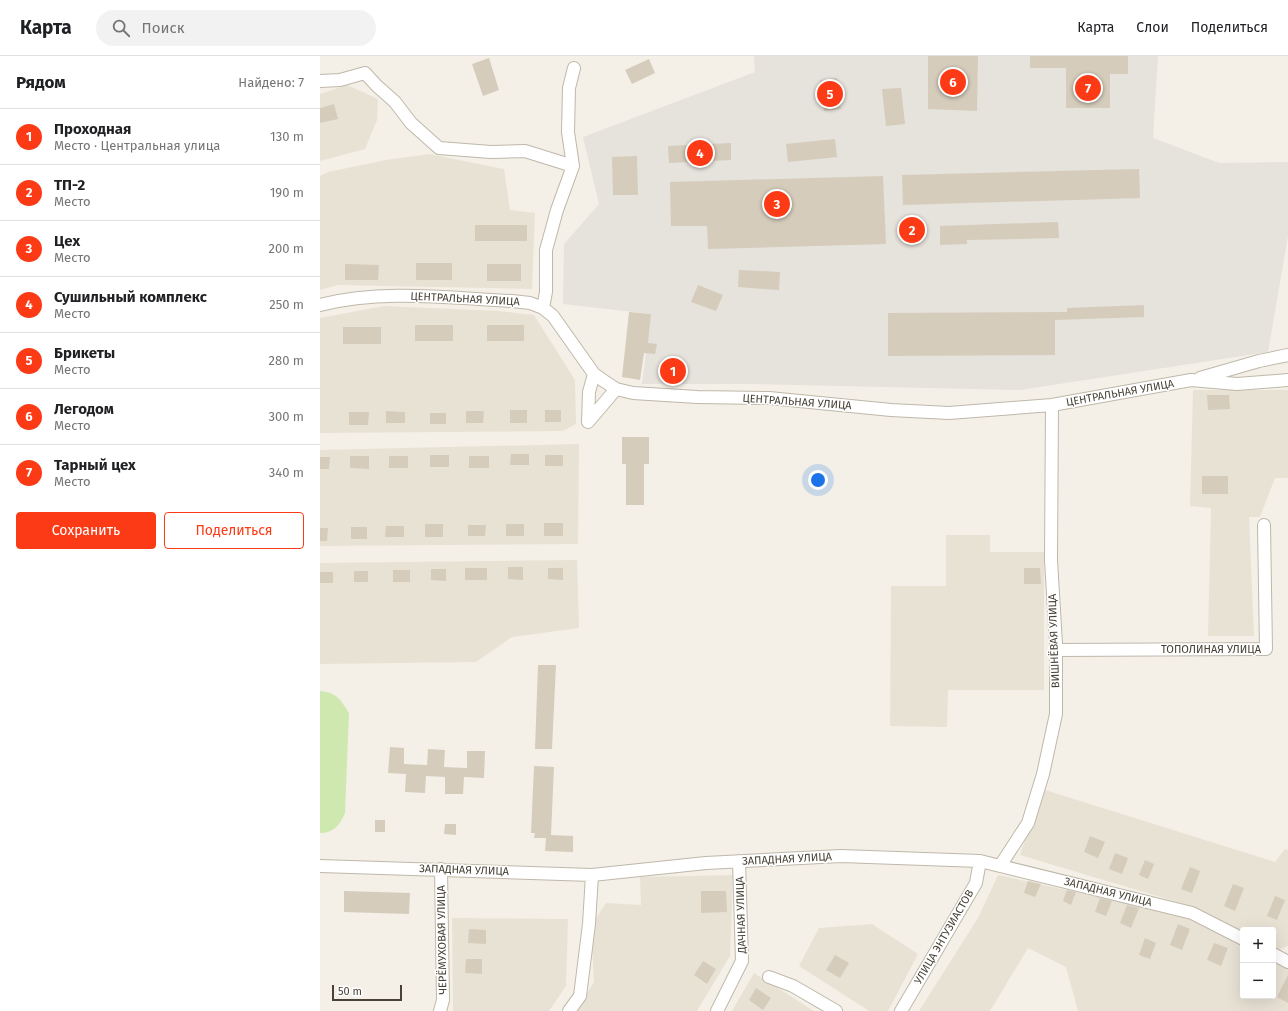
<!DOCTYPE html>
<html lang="ru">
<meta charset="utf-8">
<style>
:root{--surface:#fff;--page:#f2f2f2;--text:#202124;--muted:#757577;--line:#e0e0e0;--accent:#fc3b16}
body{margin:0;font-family:"Fira Sans",sans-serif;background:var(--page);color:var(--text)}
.controls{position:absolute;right:12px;bottom:12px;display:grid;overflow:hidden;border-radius:4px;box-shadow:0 4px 16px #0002}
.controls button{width:36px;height:36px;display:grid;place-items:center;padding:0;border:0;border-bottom:1px solid var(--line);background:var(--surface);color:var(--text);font:20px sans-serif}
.scale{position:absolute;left:12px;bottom:10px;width:70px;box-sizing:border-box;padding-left:4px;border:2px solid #474136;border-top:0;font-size:11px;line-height:14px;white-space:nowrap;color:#474136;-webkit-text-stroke:3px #fff;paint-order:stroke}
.you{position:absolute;left:498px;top:424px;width:14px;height:14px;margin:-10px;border:3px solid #fff;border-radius:50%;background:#1a73e8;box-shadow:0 0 0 6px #1a73e833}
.badge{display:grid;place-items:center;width:26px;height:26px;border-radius:50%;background:var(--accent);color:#fff;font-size:13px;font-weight:700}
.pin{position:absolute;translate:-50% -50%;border:2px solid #fff;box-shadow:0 1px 4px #0006}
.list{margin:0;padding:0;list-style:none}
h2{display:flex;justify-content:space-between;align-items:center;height:52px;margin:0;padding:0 16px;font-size:17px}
h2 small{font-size:13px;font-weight:400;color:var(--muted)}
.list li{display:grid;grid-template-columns:26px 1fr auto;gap:12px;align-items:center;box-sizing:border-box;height:56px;padding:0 16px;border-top:1px solid var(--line)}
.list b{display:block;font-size:15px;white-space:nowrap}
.list p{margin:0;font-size:13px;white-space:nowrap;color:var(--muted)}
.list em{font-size:13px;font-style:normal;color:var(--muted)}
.actions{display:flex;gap:8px;padding:12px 16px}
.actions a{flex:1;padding:9px 0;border:1px solid var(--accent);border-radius:4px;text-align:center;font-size:14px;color:var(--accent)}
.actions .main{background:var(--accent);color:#fff}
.icon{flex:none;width:22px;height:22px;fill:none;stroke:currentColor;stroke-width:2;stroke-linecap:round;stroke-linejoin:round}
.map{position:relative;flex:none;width:968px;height:955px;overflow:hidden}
header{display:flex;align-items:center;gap:24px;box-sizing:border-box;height:56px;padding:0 20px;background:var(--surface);border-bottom:1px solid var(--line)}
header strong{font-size:19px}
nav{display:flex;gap:22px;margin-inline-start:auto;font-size:14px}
.search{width:280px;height:36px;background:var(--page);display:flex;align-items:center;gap:10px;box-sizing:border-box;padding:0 14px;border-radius:22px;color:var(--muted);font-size:15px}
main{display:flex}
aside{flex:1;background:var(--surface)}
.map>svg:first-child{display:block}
.residential{fill:#e8e2d5}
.industrial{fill:#e6e2dc}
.green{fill:#cee8b0}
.building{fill:#d5ccbc}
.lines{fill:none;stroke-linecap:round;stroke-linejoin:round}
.minor-casing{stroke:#bfb8aa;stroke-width:14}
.minor{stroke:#fff;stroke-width:12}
.labels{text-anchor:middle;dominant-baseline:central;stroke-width:3;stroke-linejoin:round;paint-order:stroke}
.street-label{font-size:11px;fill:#474136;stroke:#fff}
</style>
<header>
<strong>Карта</strong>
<div class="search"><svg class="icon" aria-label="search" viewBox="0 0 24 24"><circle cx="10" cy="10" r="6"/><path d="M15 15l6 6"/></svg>Поиск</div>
<nav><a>Карта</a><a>Слои</a><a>Поделиться</a></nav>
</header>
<main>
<aside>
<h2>Рядом<small>Найдено: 7</small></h2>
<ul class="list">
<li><span class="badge">1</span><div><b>Проходная</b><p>Место · Центральная улица</p></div><em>130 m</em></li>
<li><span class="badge">2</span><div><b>ТП-2</b><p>Место</p></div><em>190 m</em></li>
<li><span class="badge">3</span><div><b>Цех</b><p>Место</p></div><em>200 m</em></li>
<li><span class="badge">4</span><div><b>Сушильный комплекс</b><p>Место</p></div><em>250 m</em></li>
<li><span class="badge">5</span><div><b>Брикеты</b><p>Место</p></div><em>280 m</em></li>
<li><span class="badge">6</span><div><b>Легодом</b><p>Место</p></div><em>300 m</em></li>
<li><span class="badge">7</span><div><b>Тарный цех</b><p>Место</p></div><em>340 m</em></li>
</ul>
<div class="actions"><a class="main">Сохранить</a><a>Поделиться</a></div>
</aside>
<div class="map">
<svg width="968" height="955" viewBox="0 0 968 955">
<rect width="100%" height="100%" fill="#f4f0e7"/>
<path class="residential" d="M27 29 58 43 57 64 45 93 0 105V38Z
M109 98 184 113 190 154 215 157 212 233 18 229 0 234V120L8 116 66 104Z
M64 250 180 255 214 259 255 324 256 368 243 375 0 377V262Z
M873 334H968V422H955L940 461H929L934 580H888L891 452 870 450Z
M259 388 258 488 0 490V394Z
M626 479H670V496H724V634H628L627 671 570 670 571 530H626Z
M257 504 259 572 192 581 156 606 0 608V507Z
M722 733 955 806 965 793 968 794V890L958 894 953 891V874H923V876L877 852 700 799Z
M413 819 410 900 377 955H256L274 926 271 870 286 847 321 849 320 821Z
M678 819 862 859 923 890V940H953V905L968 912V955H758L746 911 708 892 670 955H599L658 862Z
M132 862 248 863 246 930 229 955H133Z
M552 868 598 898 568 955H549L479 910 499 872Z
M434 917 494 955H412Z"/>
<path class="industrial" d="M434 0H838L833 82 899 107 968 106V180L948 296 700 334 432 328H322L331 258 243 248 244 188 279 148 263 81 435 16Z"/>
<path class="green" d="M0 635C18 637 20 643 29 657L25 757C20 769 14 777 0 777Z"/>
<path class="building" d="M608 0H658L657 55 608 53Z
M710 0H808V18H790V52H746V12H710Z
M169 2 179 34 163 40 152 8Z
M329 3 335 17 312 28 305 14Z
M517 22 521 53 504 55 500 24Z
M581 32 585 68 566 70 562 33Z
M14 48 18 63 0 67V52Z
M515 83 517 101 468 106 466 88Z
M411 87V104L349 107 348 90Z
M317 100 318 139H293L292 101Z
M819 113 820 142 583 149 582 119Z
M563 120 566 188 388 193 387 170H351L350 126Z
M582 164H602V184H583Z
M738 166 739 182 647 184V188L620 189V170Z
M155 169H207V185H155Z
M96 207H132V224H96Z
M25 208 59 209 58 224H25Z
M167 208H201V225H167Z
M419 214 460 216 459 234 418 231Z
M378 229 403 239 396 255 371 246Z
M824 249V261L735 264V299L568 300V257L747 256V252Z
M309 256 331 258 328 287 337 288 335 298 324 297 320 324 302 321Z
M95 269H133V285H95Z
M167 269H204V285H167Z
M23 271H61V288H23Z
M350 311 358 312 357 320 349 319Z
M887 339H909L910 353 888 354Z
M190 354H207V367H190Z
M225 354H241V366H225Z
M66 355 85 356V367H66Z
M146 355H164L163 367H146Z
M29 356H49L48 369H29Z
M110 357H126V368H110Z
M302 381H329V408H324V449H306V408H302Z
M191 398H209V409H190Z
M110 399H129V411H110Z
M225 399H243V410H225Z
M30 400H49V413L30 412Z
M69 400H88V412H69Z
M149 400H169V412H149Z
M0 401H10L9 413H0Z
M882 420H908V438H882Z
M224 467H243V480H224Z
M105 468H123V481H105Z
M186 468H204V480H186Z
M148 469H166L165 480H148Z
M66 470H84V481H65Z
M31 471H47V483H31Z
M0 472H8L7 485H0Z
M188 511H203V524L188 523Z
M145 512H167V524H145Z
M228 512H243V524L228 523Z
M704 512H720L721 528H704Z
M111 513H126V525L111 524Z
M73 514H90V526H73Z
M34 515H48V526H34Z
M0 516H13V527H0Z
M218 609H236L232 693H215Z
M70 691 84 692V708L107 709 108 693 125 694 124 711 147 712V695H165L164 722 144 721 143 738H125V721L106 720 105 737 85 736 86 718 68 717Z
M214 710 234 711 231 779 253 780V796L225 795 226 782H214L215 777H211Z
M55 764H65V776H55Z
M125 768H136V779L124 778Z
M770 780 785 786 778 802 764 796Z
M795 797 808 802 802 818 789 813Z
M825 804 834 808 828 823 819 819Z
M870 811 880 815 872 837 861 833Z
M708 825 721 828 715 841 704 837Z
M913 828 924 832 915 855 904 850Z
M747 834 756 836 751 849 743 845Z
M24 835 90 837 89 858 24 856Z
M381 835H406L407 856 381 857Z
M955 840 965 844 957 864 947 860Z
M780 842 792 845 786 860 775 856Z
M807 849 819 852 811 872 800 867Z
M858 868 870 873 862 894 850 889Z
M149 873 166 874V888L148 887Z
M825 882 836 887 830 903 819 899Z
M894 887 908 892 901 910 887 904Z
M515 899 529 907 520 922 506 914Z
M146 903H162V918L145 917Z
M383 905 396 913 387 928 374 919Z
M968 919V947L957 941Z
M436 932 451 942 443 954 429 944Z"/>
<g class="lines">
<g class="minor-casing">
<path id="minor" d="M0 25 20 24 45 17 57 30 75 46 91 67 119 92 171 96 205 95 253 110
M0 249C62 233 129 242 192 245L210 247 223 252 233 260 274 318 284 325 296 333 313 337 377 341 449 342 571 354 629 357 732 349 871 324 917 328 968 324
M223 252 226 236V194L237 154 253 110 248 76 249 32 254 12
M880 322 939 305 968 299
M268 366 269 336 274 318
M268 366 296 333
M736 594 946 593 944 469
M0 810 272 819 386 807 521 800 660 805 872 857 923 883
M680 810 708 767 723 718 736 658V588L731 504 732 349
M953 898 968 906
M449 921 473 930 516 955
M120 955 123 944 121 813
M249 955 260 940 269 868 272 819
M397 955 422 905 419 805
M581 955 656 827 660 805"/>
</g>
<use href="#minor" class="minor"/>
</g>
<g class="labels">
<g class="street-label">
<text transform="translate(145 243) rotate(3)">ЦЕНТРАЛЬНАЯ УЛИЦА</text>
<text transform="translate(800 337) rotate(-10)">ЦЕНТРАЛЬНАЯ УЛИЦА</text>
<text transform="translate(477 346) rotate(4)">ЦЕНТРАЛЬНАЯ УЛИЦА</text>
<text transform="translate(734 585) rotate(-92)">ВИШНЁВАЯ УЛИЦА</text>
<text x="891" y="593">ТОПОЛИНАЯ УЛИЦА</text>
<text transform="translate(467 803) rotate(-3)">ЗАПАДНАЯ УЛИЦА</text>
<text transform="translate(144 814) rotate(2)">ЗАПАДНАЯ УЛИЦА</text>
<text transform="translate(788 836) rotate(14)">ЗАПАДНАЯ УЛИЦА</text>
<text transform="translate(421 859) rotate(-92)">ДАЧНАЯ УЛИЦА</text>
<text transform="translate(624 881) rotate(-60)">УЛИЦА ЭНТУЗИАСТОВ</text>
<text transform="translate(122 884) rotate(-91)">ЧЕРЁМУХОВАЯ УЛИЦА</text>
</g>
</g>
</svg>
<div class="controls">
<button>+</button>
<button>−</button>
</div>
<div class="scale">50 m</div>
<div class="you"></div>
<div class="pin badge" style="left:353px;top:315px">1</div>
<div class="pin badge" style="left:592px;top:174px">2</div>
<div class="pin badge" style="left:457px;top:148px">3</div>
<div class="pin badge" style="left:380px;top:97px">4</div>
<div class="pin badge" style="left:510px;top:38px">5</div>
<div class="pin badge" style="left:633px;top:26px">6</div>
<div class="pin badge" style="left:768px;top:32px">7</div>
</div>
</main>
